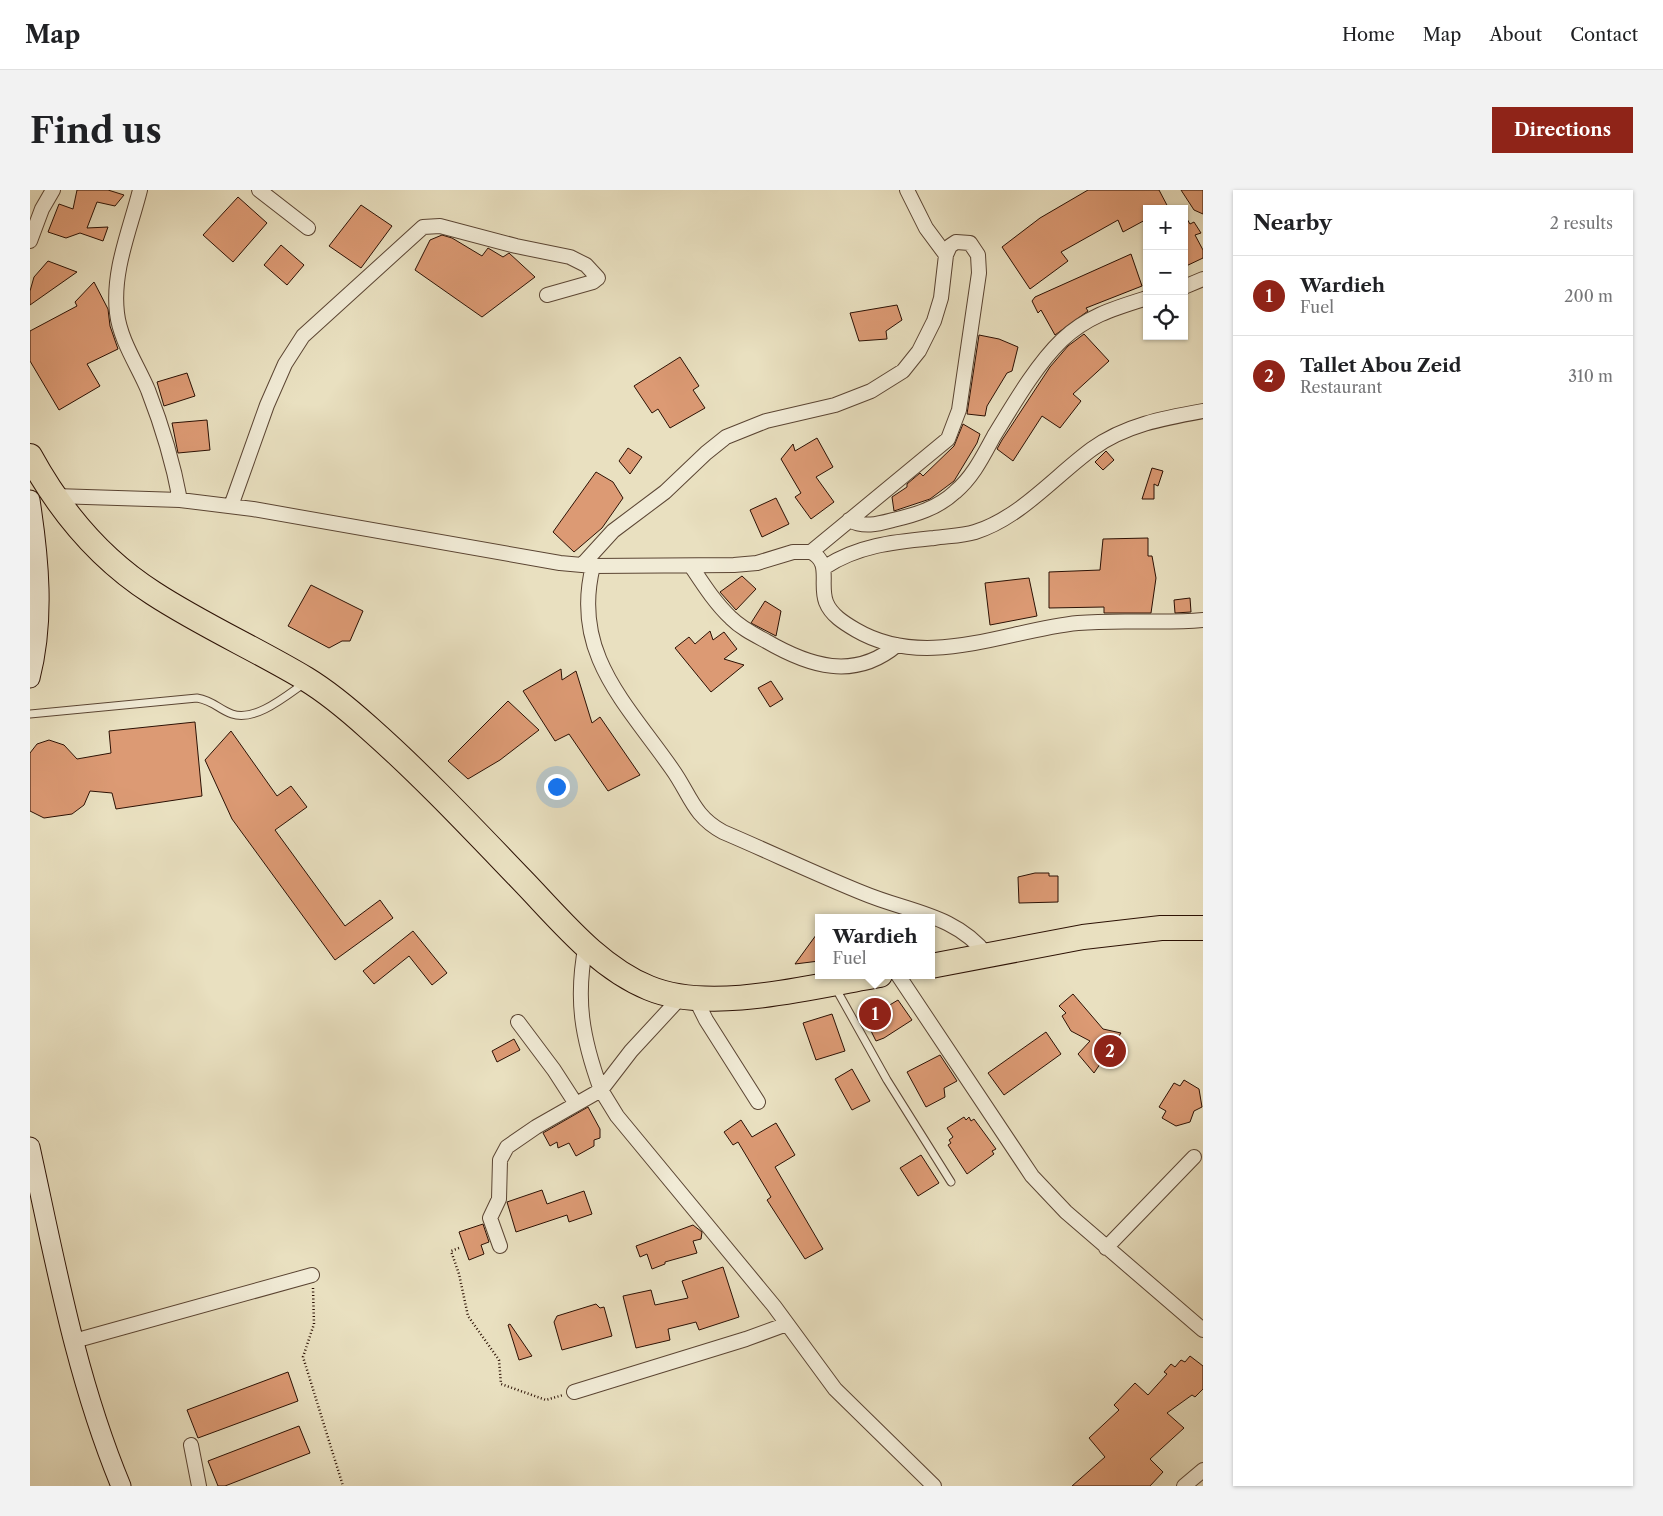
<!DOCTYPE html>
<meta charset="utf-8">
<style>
:root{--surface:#fff;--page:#f2f2f2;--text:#202124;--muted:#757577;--line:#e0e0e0;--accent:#8f2418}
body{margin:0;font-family:"Libre Caslon Text",serif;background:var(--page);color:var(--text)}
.controls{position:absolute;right:15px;top:15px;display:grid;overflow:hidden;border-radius:0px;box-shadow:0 1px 4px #0004}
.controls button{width:45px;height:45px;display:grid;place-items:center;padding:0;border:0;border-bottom:1px solid var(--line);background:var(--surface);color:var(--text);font:25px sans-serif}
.you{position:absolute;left:526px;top:596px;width:18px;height:18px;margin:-12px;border:4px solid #fff;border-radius:50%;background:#1a73e8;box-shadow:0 0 0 8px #1a73e833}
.badge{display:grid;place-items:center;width:32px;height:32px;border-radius:50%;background:var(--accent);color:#fff;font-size:16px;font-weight:700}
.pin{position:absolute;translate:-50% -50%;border:2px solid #fff;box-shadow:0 1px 5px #0006}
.popup{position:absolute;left:785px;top:724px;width:120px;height:65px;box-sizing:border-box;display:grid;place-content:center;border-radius:0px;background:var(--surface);filter:drop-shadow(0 1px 4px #0005);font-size:16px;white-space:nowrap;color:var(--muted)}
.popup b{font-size:19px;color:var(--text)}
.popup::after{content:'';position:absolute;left:50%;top:100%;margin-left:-10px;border:10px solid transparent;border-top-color:var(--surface)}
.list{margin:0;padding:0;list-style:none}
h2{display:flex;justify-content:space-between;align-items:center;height:65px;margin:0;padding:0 20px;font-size:21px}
h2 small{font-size:16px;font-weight:400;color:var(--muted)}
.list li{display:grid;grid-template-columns:32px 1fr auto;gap:15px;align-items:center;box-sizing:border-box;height:80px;padding:0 20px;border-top:1px solid var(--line)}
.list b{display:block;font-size:19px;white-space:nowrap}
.list p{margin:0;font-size:16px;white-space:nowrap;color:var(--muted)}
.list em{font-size:16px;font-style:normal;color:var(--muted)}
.icon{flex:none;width:28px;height:28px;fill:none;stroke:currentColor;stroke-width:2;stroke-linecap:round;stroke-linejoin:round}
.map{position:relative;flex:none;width:1173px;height:1296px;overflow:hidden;border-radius:0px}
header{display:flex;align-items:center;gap:30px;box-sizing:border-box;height:70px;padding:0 25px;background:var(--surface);border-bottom:1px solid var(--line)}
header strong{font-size:24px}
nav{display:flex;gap:28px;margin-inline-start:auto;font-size:18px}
.intro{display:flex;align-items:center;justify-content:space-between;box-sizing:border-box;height:120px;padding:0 30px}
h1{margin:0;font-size:35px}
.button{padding:12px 22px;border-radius:0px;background:var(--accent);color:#fff;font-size:18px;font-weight:700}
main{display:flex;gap:30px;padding:0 30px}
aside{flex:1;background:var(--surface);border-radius:0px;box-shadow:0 1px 4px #0004}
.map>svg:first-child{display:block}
.building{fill:#dc9a74;stroke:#2c1104}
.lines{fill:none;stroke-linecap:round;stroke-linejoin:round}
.lane-casing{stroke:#5b4533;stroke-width:9}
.street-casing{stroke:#5b4533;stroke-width:16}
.secondary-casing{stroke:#2c1104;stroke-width:21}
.highway-casing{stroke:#2c1104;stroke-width:26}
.path{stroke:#2c1104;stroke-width:2.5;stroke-dasharray:1 2.5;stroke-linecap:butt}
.lane{stroke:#f1ebd6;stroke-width:7}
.street{stroke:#f1ebd6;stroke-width:14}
.secondary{stroke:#f1ebd6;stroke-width:19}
.highway{stroke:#e9e0c0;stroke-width:24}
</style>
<header>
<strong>Map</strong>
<nav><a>Home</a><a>Map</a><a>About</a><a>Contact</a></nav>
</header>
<div class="intro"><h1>Find us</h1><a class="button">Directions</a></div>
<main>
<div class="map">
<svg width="1173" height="1296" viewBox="0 0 1173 1296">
<rect width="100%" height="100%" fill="#e9e0c0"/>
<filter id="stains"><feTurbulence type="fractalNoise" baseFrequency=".004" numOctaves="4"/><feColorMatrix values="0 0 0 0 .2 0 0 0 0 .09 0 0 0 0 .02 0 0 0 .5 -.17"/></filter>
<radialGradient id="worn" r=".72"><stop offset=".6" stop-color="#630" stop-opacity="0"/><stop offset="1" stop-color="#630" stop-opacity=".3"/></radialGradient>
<path class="building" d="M47 0H78L94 5 85 16 67 12 57 38 78 37 73 51 50 43 36 48 18 42 29 14 43 19Z
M1058 0H1129L1139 19H1117V29L1093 42 1088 30 1031 62 1038 71 1000 99 972 57 1010 28Z
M1151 0H1173V24L1164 20Z
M208 7 237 33 203 72 173 45Z
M331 15 362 36 331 78 299 56Z
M1154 24 1160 34 1164 32 1171 43 1165 45 1173 60V68L1154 77Z
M412 45 422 48 452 66 458 58 473 67 479 63 505 87 452 127 385 80 400 50Z
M251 55 274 75 257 95 234 75Z
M1101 64 1112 96 1056 118 1058 121 1025 145 1011 120 1008 123 1002 111 1005 107Z
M18 71 47 82 0 115V101L4 87Z
M64 92 78 119 80 136 88 159 57 174 70 196 29 220 0 171V141L47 116 45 112Z
M867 115 872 130 856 141 857 149 829 151 820 123Z
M1054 144 1079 171 1043 204 1051 211 1030 238 1012 226 983 271 967 259 972 250 1020 177 1038 156Z
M949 145 969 149 988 157 982 181 977 183 957 216 955 226 937 224Z
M650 167 669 196 663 200 675 218 640 238 628 219 622 223 604 196Z
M157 183 165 206 134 216 127 192Z
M177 230 180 260 148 263 142 233Z
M933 234 950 244 947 253 924 291 900 309 864 321 862 307 877 297V294L890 283 893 286 924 256Z
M787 248 803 277 786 287 804 312 781 329 765 307 771 303 751 269 763 254 765 261Z
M598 258 612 267 600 284 589 271Z
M1076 261 1084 270 1073 280 1065 272Z
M1122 278 1133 281 1128 296 1124 294V309H1112Z
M566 282 583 292 593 308 572 338 544 362 523 342Z
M746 308 759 334 732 347 720 320Z
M1118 348V366H1122L1126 388 1121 423H1074V417L1019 418V382L1070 380 1073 349Z
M712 386 726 399 706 420 690 402Z
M999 388 1007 426 960 435 955 393Z
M281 395 333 421 320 451H312L299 458 258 436Z
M1160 408 1161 422 1145 423 1144 410Z
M735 411 751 421 746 446 721 433Z
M680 441 683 450 694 442 707 459 694 469 714 475 681 502 645 458 659 447 665 454Z
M531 479 532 490 546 481 562 533 570 527 610 585 578 601 539 544 525 551 493 501Z
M741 491 753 509 740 517 728 498Z
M478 511 509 540 470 570 438 589 418 571Z
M165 532 172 606 86 619 82 603 60 601 54 615 42 624 14 628 0 621V563L7 554 19 550 34 555 47 569 81 563 79 541Z
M201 541 247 606 261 596 277 617 245 640 315 736 350 710 363 728 305 770 202 629 175 570Z
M1005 683H1019V686H1028V712L989 713 988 687Z
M383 741 417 783 402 795 379 766 344 794 333 781Z
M789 741V771L765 774Z
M1043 804 1073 839 1091 843 1064 883 1048 864 1060 851 1041 841 1032 826 1036 823 1029 816Z
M868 810 882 830 854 848 846 851 839 837 858 826 853 819Z
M802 824 815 861 786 870 773 833Z
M1016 842 1031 864 974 905 958 883Z
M484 849 490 860 467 872 462 861Z
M910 865 927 891 914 898 915 907 896 917 877 882Z
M822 879 840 911 822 920 805 889Z
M1154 890 1169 899 1172 917 1164 921 1160 932 1146 936 1132 928 1136 921 1129 917 1144 893 1150 896Z
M558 917 570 939V948L564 950V956L546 966 539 953 528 958 527 952 520 956 513 943Z
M934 927 936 930 939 927 941 931 944 929 966 959 962 961 964 964 937 984 918 955 921 953 919 950 923 947 917 938Z
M711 930 722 947 746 933 765 965 745 977 793 1059 775 1069 737 1010 741 1007 708 952 703 955 694 942Z
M891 965 909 993 888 1006 870 978Z
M512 1000 517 1014 554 1001 562 1024 539 1032 537 1025 486 1042 477 1012Z
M453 1034 459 1052 451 1055 454 1064 439 1070 429 1042Z
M663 1035 672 1042 671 1049 663 1051 667 1063 635 1072V1074L622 1079 617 1064 610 1067 606 1056Z
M693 1077 709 1127 669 1140 666 1132 638 1139 640 1150 606 1158 593 1106 621 1100 625 1115 658 1108 652 1091Z
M566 1114 570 1118 574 1117 582 1146 532 1160 524 1132 527 1126Z
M480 1134 502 1166 489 1170 478 1135Z
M1160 1166 1173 1176V1199L1165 1207 1162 1205 1137 1223 1154 1238 1120 1269 1133 1282 1120 1296H1042L1075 1267 1059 1248 1089 1220 1084 1215 1105 1193 1118 1205 1137 1184 1134 1182 1141 1174 1145 1177 1151 1170 1155 1172Z
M258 1182 268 1211 168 1248 157 1220Z
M269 1236 280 1263 195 1296H188L178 1271Z"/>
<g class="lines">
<g class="lane-casing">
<path id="lane" d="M0 524 167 508C184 511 188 519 202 524 226 532 257 505 276 492
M805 797 857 890 921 992"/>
</g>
<g class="street-casing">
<path id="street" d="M110 0C100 40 82 81 87 123 90 150 108 176 118 200 132 236 143 272 150 310
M229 0 278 38
M877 0 896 38 916 65
M0 51 12 19 23 0
M1154 97 1173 89
M25 306 150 310 223 319 530 373 563 376 704 375 727 373 763 362H781C802 373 789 393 796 412 801 425 814 433 826 440 896 481 976 440 1048 433 1090 429 1132 434 1173 430
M201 316 237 215 255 174 273 146 393 37 410 36 486 56 540 67 556 75 568 88 563 92 517 105
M819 330C834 338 848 334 863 330 885 325 908 318 925 302 943 287 953 266 964 246 983 215 1006 175 1032 150 1057 126 1085 118 1117 108
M552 375 583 341 635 302 676 263 696 247 736 231 805 215 841 201 873 181 889 161 904 131 911 108 916 65 920 56 926 52 940 53 948 65 949 83 929 220 918 249 781 362
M563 376C541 463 596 513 642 579 660 604 663 626 693 642 740 662 786 684 833 703 878 722 925 724 957 765
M661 376C673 394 685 413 701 428 711 438 723 444 736 451 779 476 824 491 867 455
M795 377C829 355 864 352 904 348 917 346 932 346 945 342 990 328 1025 286 1062 259 1095 235 1134 228 1173 221
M868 785 1002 986 1036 1022 1173 1140
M650 808 601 861 571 900 587 926 744 1116 805 1199 904 1296
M665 808 676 830 728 912
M488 832 524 880 546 914
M470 1056 460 1028 469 1009 470 970 477 957 506 937 571 900C552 848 545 809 556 754
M1076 1058 1164 967
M44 1151 282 1085
M544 1202 716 1149 757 1134
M161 1255 169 1296
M1154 1296 1173 1280"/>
</g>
<g class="secondary-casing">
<path id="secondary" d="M0 310C9 368 15 430 0 488
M0 957C25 1071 46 1188 91 1296"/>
</g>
<g class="highway-casing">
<path id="highway" d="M0 266C30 321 70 369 123 403 172 435 226 459 276 489 299 503 319 520 339 538 392 585 441 637 490 688 528 727 567 777 619 798 681 824 784 796 850 785
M901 776 1053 747 1131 738H1173"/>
</g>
<path class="path" d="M429 1058 421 1061 429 1084 438 1126 469 1170 471 1194 516 1210 533 1205
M283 1098 284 1134 273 1167 313 1296"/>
<use href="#lane" class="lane"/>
<use href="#street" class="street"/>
<use href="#secondary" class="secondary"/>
<use href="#highway" class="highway"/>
</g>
<rect width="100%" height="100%" filter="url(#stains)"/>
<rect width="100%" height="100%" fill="url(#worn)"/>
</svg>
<div class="controls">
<button>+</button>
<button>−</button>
<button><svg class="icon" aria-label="locate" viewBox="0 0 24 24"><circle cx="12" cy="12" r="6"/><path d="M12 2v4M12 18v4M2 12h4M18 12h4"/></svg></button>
</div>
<div class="you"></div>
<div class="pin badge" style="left:845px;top:824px">1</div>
<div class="popup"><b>Wardieh</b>Fuel</div>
<div class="pin badge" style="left:1080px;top:861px">2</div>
</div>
<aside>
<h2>Nearby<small>2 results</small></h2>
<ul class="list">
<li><span class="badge">1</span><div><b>Wardieh</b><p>Fuel</p></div><em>200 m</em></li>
<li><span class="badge">2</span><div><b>Tallet Abou Zeid</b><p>Restaurant</p></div><em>310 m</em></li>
</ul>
</aside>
</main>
